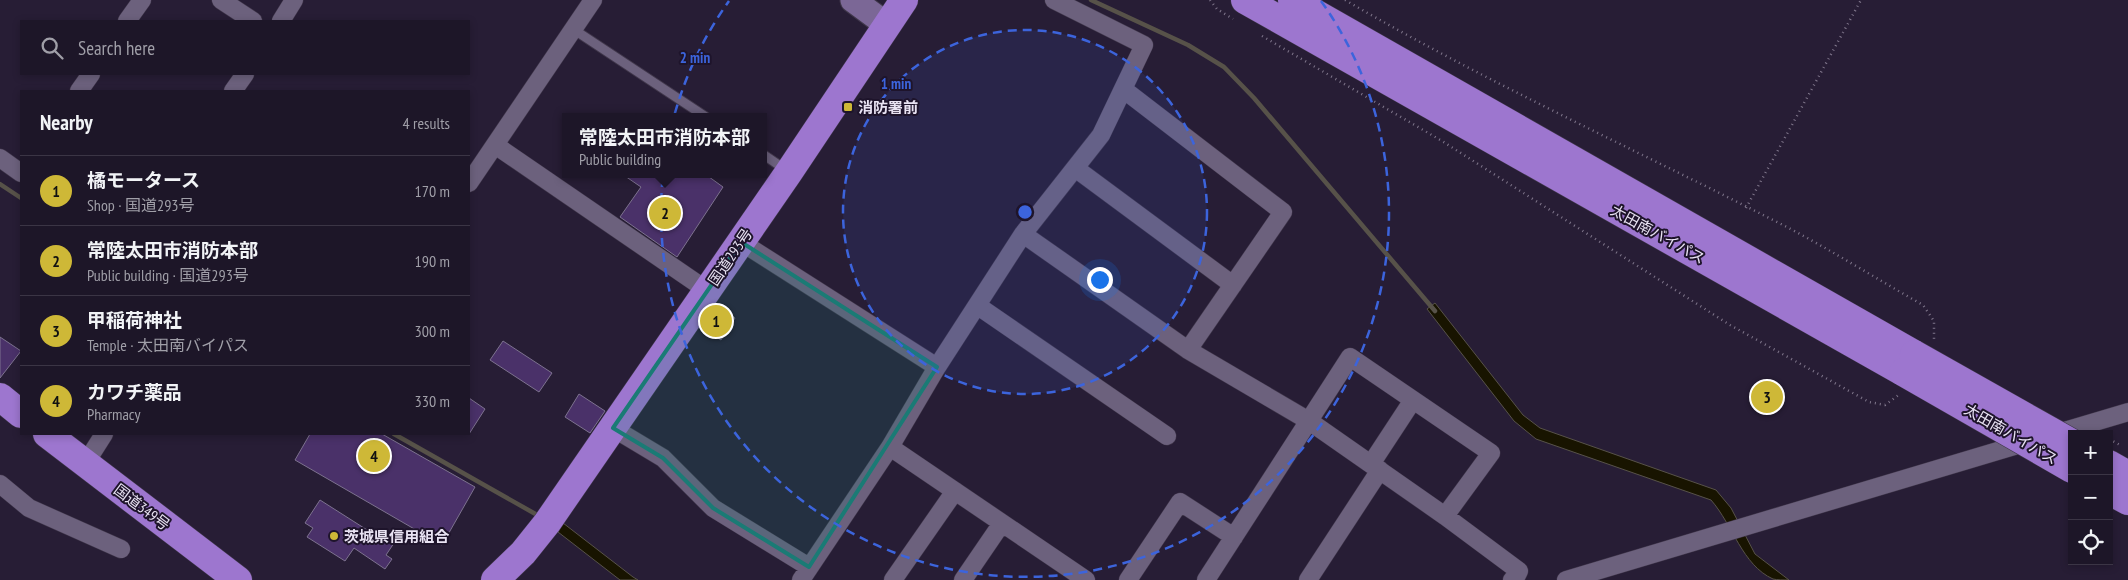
<!DOCTYPE html>
<meta charset="utf-8">
<style>
:root{--surface:#1d1628;--page:#2a2334;--text:#f1f3f6;--muted:#a09fa8;--line:#3b3545;--accent:#ceb837}
body{margin:0;font-family:"PT Sans Narrow","Noto Sans JP",sans-serif;background:var(--page);color:var(--text)}
.controls{position:absolute;right:15px;bottom:15px;display:grid;overflow:hidden;border-radius:0px;box-shadow:0 2px 8px #0003}
.controls button{width:45px;height:45px;display:grid;place-items:center;padding:0;border:0;border-bottom:1px solid var(--line);background:var(--surface);color:var(--text);font:25px sans-serif}
.you{position:absolute;left:1099px;top:279px;width:18px;height:18px;margin:-12px;border:4px solid #fff;border-radius:50%;background:#1a73e8;box-shadow:0 0 0 8px #1a73e833}
.badge{display:grid;place-items:center;width:32px;height:32px;border-radius:50%;background:var(--accent);color:#111;font-size:16px;font-weight:700}
.pin{position:absolute;translate:-50% -50%;border:2px solid #fff;box-shadow:0 1px 5px #0006}
.popup{position:absolute;left:562px;top:113px;width:205px;height:65px;box-sizing:border-box;display:grid;place-content:center;border-radius:0px;background:var(--surface);filter:drop-shadow(0 1px 4px #0005);font-size:16px;white-space:nowrap;color:var(--muted)}
.popup b{font-size:19px;color:var(--text)}
.popup::after{content:'';position:absolute;left:50%;top:100%;margin-left:-10px;border:10px solid transparent;border-top-color:var(--surface)}
.list{margin:0;padding:0;list-style:none}
h2{display:flex;justify-content:space-between;align-items:center;height:65px;margin:0;padding:0 20px;font-size:21px}
h2 small{font-size:16px;font-weight:400;color:var(--muted)}
.list li{display:grid;grid-template-columns:32px 1fr auto;gap:15px;align-items:center;box-sizing:border-box;height:70px;padding:0 20px;border-top:1px solid var(--line)}
.list b{display:block;font-size:19px;white-space:nowrap}
.list p{margin:0;font-size:16px;white-space:nowrap;color:var(--muted)}
.list em{font-size:16px;font-style:normal;color:var(--muted)}
.icon{flex:none;width:28px;height:28px;fill:none;stroke:currentColor;stroke-width:2;stroke-linecap:round;stroke-linejoin:round}
.map{position:relative;flex:none;width:2128px;height:580px;overflow:hidden}
.search{position:absolute;background:var(--surface);box-shadow:0 2px 8px #0003;left:20px;top:20px;width:450px;height:55px;display:flex;align-items:center;gap:12px;box-sizing:border-box;padding:0 18px;border-radius:0px;color:var(--muted);font-size:19px}
.panel{position:absolute;background:var(--surface);box-shadow:0 2px 8px #0003;left:20px;top:90px;width:450px;height:345px;border-radius:0px}
.map>svg:first-child{display:block}
.water{fill:#181400;stroke:#575249}
.lines{fill:none;stroke-linecap:round;stroke-linejoin:round}
.stream{stroke:#575249;stroke-width:4.5}
.building{fill:#4a3169;stroke:#7d728f}
.lane-casing{stroke:#40374b;stroke-width:11}
.street-casing{stroke:#40374b;stroke-width:19}
.secondary-casing{stroke:#40374b;stroke-width:27}
.highway-casing{stroke:#40374b;stroke-width:29}
.path{stroke:#80778c;stroke-width:2.5;stroke-dasharray:1 4;stroke-linecap:butt}
.lane{stroke:#6c617d;stroke-width:9}
.street{stroke:#6c617d;stroke-width:18}
.secondary{stroke:#7b6796;stroke-width:25}
.highway{stroke:#9d76cf;stroke-width:28}
.highway-bridge-casing{stroke:#40374b;stroke-width:29;stroke-linecap:butt}
.highway-bridge{stroke:#9d76cf;stroke-width:28}
.marked{fill:#1a7b75;fill-opacity:0.2;stroke:#1a7b75;stroke-width:4;stroke-linejoin:round}
.ring{fill:none;stroke:#3c64dc;stroke-width:2.5;stroke-dasharray:9 6}
.poi-dot{fill:#ceb837;stroke:#1e142b;stroke-width:2}
.labels{text-anchor:middle;dominant-baseline:central;stroke-width:4;stroke-linejoin:round;paint-order:stroke}
.poi-label{font-size:15px;font-weight:bold;fill:#e9e3f3;stroke:#1e142b;text-anchor:start}
.street-label{font-size:15px;fill:#e9e3f3;stroke:#1e142b}
.centre{fill:#3c64dc;stroke:#1e142b;stroke-width:2.5}
.ring-label{font-size:15px;text-anchor:middle;font-weight:bold;fill:#3c64dc;stroke:#1e142b;stroke-width:4;stroke-linejoin:round;paint-order:stroke}
</style>
<div class="map">
<svg width="2128" height="580" viewBox="0 0 2128 580">
<rect width="100%" height="100%" fill="#271d35"/>
<path class="water" d="M1435 303 1523 415 1540 428 1716 490 1731 508 1755 554 1789 580C1784 580 1777 580 1773 579 1742 565 1733 525 1711 500L1536 439 1514 421 1427 309Z
M563 523 633 577 638 580H620L558 532Z"/>
<g class="lines">
<path class="stream" d="M1091 0 1188 45 1224 67 1254 98 1435 311
M0 184 21 198
M394 434 539 516"/>
</g>
<path class="building" d="M622 174H705L723 187 677 257 620 217 641 187Z
M716 305 735 318 721 340 701 327Z
M0 337 21 351 0 378Z
M503 341 552 373 539 392 490 360Z
M579 394 605 411 590 433 565 417Z
M469 398 485 409 469 434Z
M310 434H382L475 487 442 545 295 460Z
M320 500 375 535 377 531 394 543 386 555 392 559 385 569 354 548 345 561 307 537 313 528 305 523Z"/>
<g class="lines">
<g class="lane-casing">
<path id="lane" d="M573 29 706 117
M764 155 786 170"/>
</g>
<g class="street-casing">
<path id="street" d="M221 0 253 21
M127 21 142 0
M281 21 294 0
M1123 89 1283 212 1188 350
M79 91 91 74
M233 91 245 74
M495 145 708 291
M0 158 21 173
M1075 168 1233 285
M469 183 593 0
M1023 234 1188 350 1309 421 1445 516 1519 571 1515 579 1512 580
M741 242 937 367
M978 306 1167 436
M613 428 663 458 713 508 809 567
M890 447 1086 580
M85 464 104 434
M1371 464 1413 400
M0 484 29 508 121 549
M801 580 890 447 937 367 1023 234 1101 135 1144 45 1054 0
M893 580 955 491
M963 580 1002 523
M1128 580 1180 502 1234 537
M1206 580 1350 357 1491 453 1445 516
M1308 580 1380 470
M1566 580 2128 412"/>
</g>
<g class="secondary-casing">
<path id="secondary" d="M853 0 887 25"/>
</g>
<g class="highway-casing">
<path id="highway" d="M1245 0 1903 372
M1292 0 1914 354
M0 397 21 414
M47 434 238 580
M2109 464 2128 475
M2109 491 2128 501
M495 580 523 553 547 523 789 172 904 0"/>
</g>
<path class="path" d="M1210 0 1217 9 1233 19
M1345 0C1486 82 1634 149 1779 223 1828 248 1875 278 1923 305L1934 321V341
M1262 36 1442 141 1730 325 1869 402 1885 405 1900 394
M1746 208 1861 0
M2109 439 2120 445"/>
<use href="#lane" class="lane"/>
<use href="#street" class="street"/>
<use href="#secondary" class="secondary"/>
<use href="#highway" class="highway"/>
<g class="highway-bridge-casing">
<path id="highway-bridge" d="M1914 354 2072 443
M1903 372 2072 469"/>
</g>
<use href="#highway-bridge" class="highway-bridge"/>
</g>
<path class="marked" d="M741 242 937 367 809 567 713 508 663 458 613 428Z"/>
<circle cx="1025" cy="212" r="182" fill="#3c64dc" fill-opacity=".12"/>
<g class="ring">
<circle cx="1025" cy="212" r="182"/>
<path d="M1321 1A364 364 0 1 1 729 1"/>
</g>
<g class="poi-dot">
<rect x="843" y="102" width="10" height="10" rx="2.5"/>
<circle cx="334" cy="536" r="5"/>
</g>
<g class="labels">
<g class="poi-label">
<text x="858" y="107">消防署前</text>
<text x="344" y="536">茨城県信用組合</text>
</g>
<g class="street-label">
<text transform="translate(1658 234) rotate(29)">太田南バイパス</text>
<text transform="translate(730 257) rotate(-56)">国道293号</text>
<text transform="translate(2011 434) rotate(30)">太田南バイパス</text>
<text transform="translate(142 507) rotate(37)">国道349号</text>
</g>
</g>
<circle cx="1025" cy="212" r="8" class="centre"/>
<g class="ring-label">
<text x="695" y="63">2 min</text>
<text x="896" y="89">1 min</text>
</g>
</svg>
<div class="controls">
<button>+</button>
<button>−</button>
<button><svg class="icon" aria-label="locate" viewBox="0 0 24 24"><circle cx="12" cy="12" r="6"/><path d="M12 2v4M12 18v4M2 12h4M18 12h4"/></svg></button>
</div>
<div class="you"></div>
<div class="pin badge" style="left:716px;top:321px">1</div>
<div class="pin badge" style="left:665px;top:213px">2</div>
<div class="popup"><b>常陸太田市消防本部</b>Public building</div>
<div class="pin badge" style="left:1767px;top:397px">3</div>
<div class="pin badge" style="left:374px;top:456px">4</div>
<div class="search"><svg class="icon" aria-label="search" viewBox="0 0 24 24"><circle cx="10" cy="10" r="6"/><path d="M15 15l6 6"/></svg>Search here</div>
<section class="panel">
<h2>Nearby<small>4 results</small></h2>
<ul class="list">
<li><span class="badge">1</span><div><b>橘モータース</b><p>Shop · 国道293号</p></div><em>170 m</em></li>
<li><span class="badge">2</span><div><b>常陸太田市消防本部</b><p>Public building · 国道293号</p></div><em>190 m</em></li>
<li><span class="badge">3</span><div><b>甲稲荷神社</b><p>Temple · 太田南バイパス</p></div><em>300 m</em></li>
<li><span class="badge">4</span><div><b>カワチ薬品</b><p>Pharmacy</p></div><em>330 m</em></li>
</ul>
</section>
</div>
